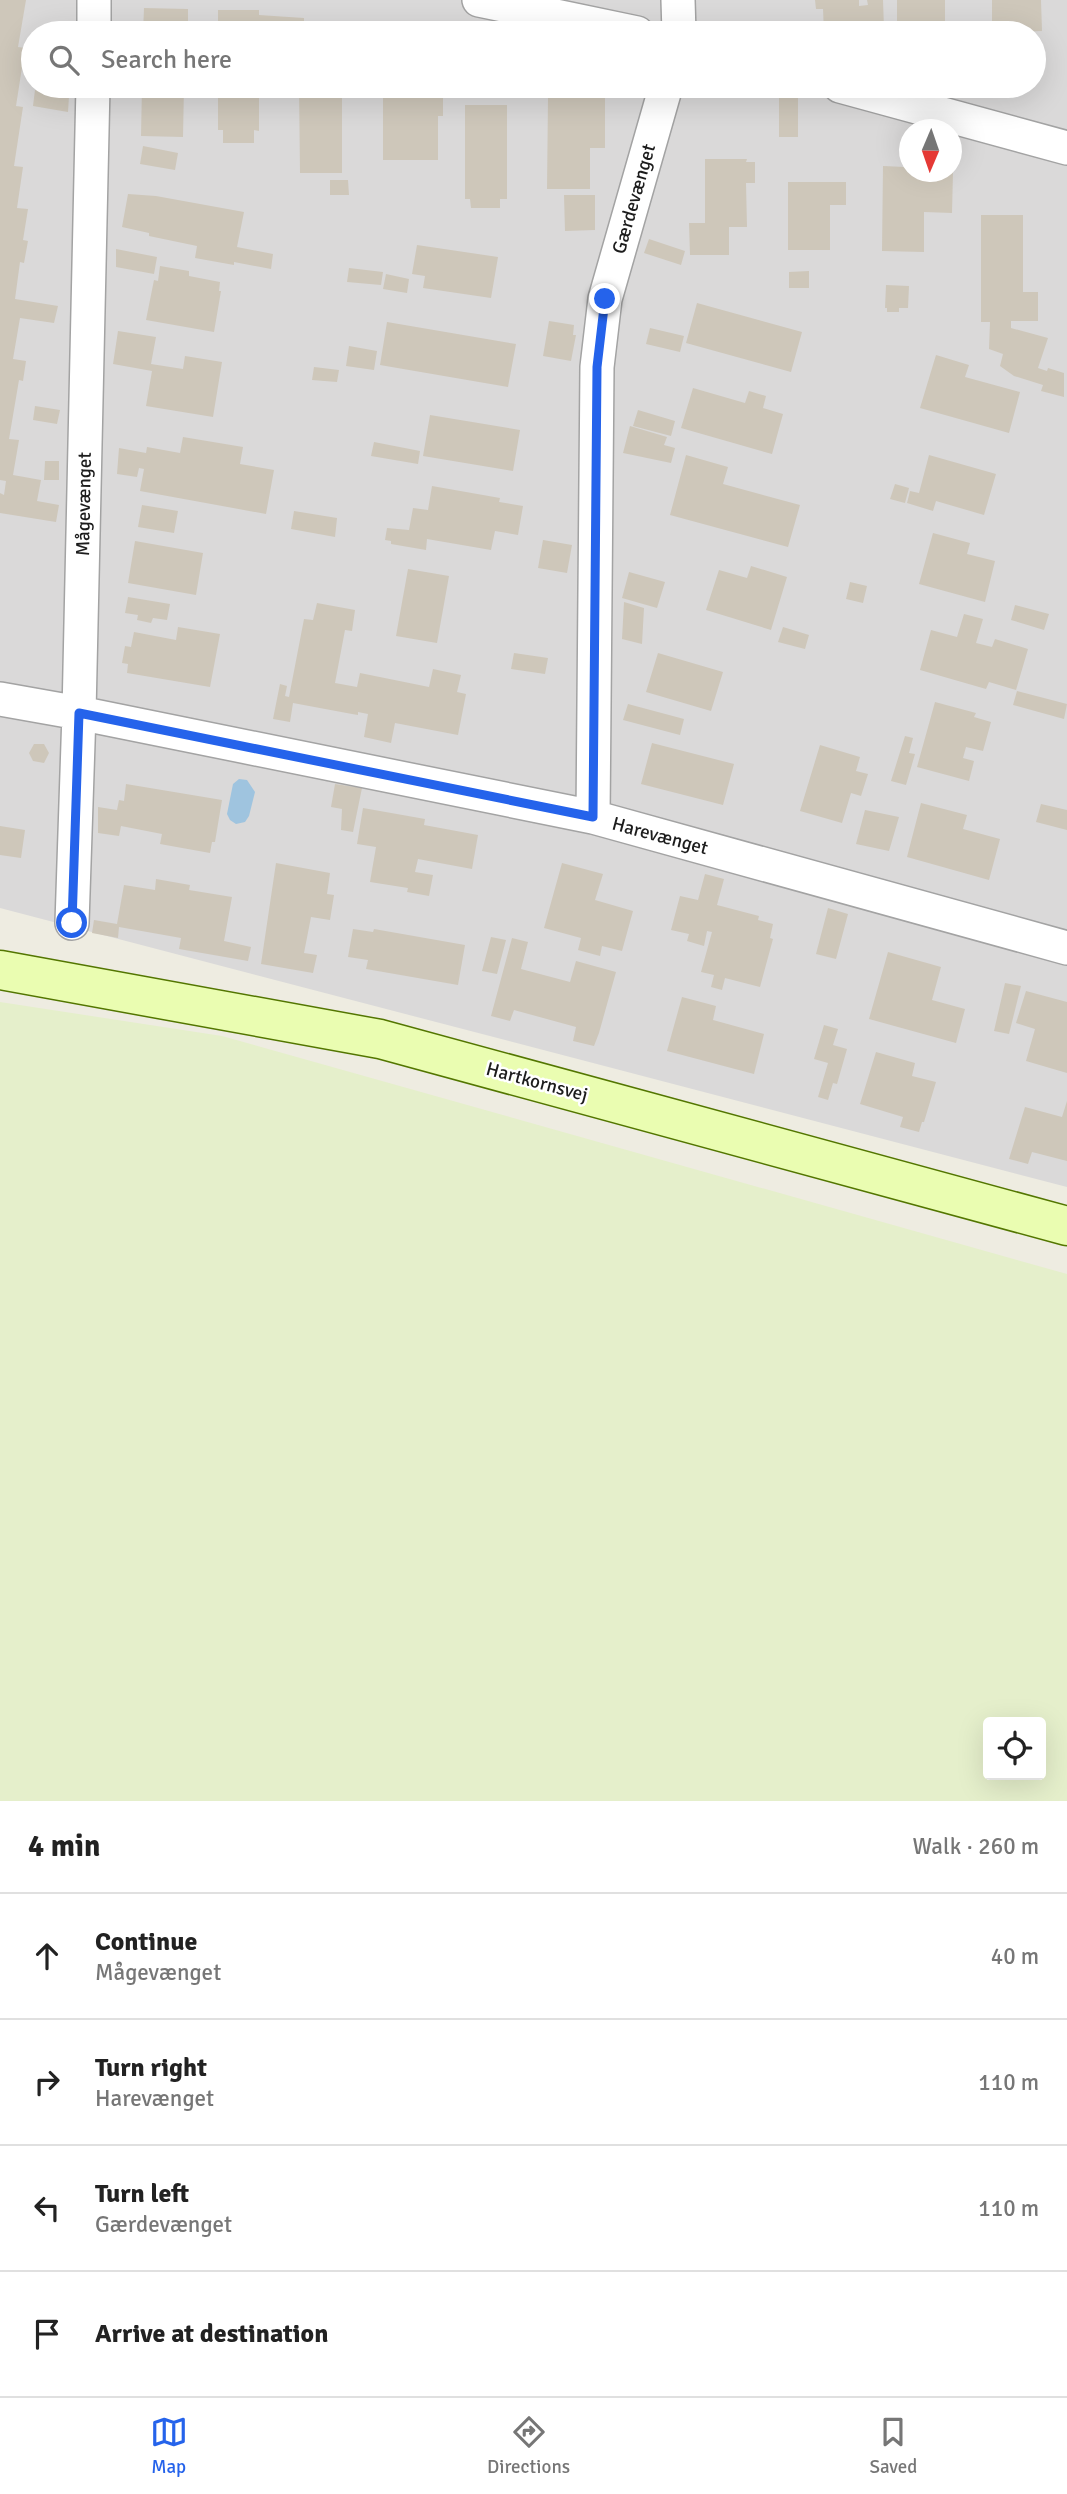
<!DOCTYPE html>
<meta charset="utf-8">
<style>
:root{--surface:#fff;--page:#f2f2f2;--text:#222;--muted:#767676;--line:#e0e0e0;--accent:#2563eb}
body{margin:0;font-family:Signika,sans-serif;background:var(--page);color:var(--text)}
.controls{position:absolute;right:21px;bottom:21px;display:grid;overflow:hidden;border-radius:7px;box-shadow:0 7px 28px #0002}
.controls button{width:63px;height:63px;display:grid;place-items:center;padding:0;border:0;border-bottom:2px solid var(--line);background:var(--surface);color:var(--text);font:35px sans-serif}
.compass{position:absolute;left:899px;top:119px;width:63px;height:63px;border-radius:50%;background:var(--surface);box-shadow:0 7px 28px #0002;rotate:182deg}
.stop{position:absolute;width:21px;height:21px;margin:-16px;border:5px solid #2563eb;border-radius:50%;background:#fff}
.stop.end{background:#2563eb;border-color:#fff;box-shadow:0 2px 7px #0008}
.list{margin:0;padding:0;list-style:none}
h2{display:flex;justify-content:space-between;align-items:center;height:91px;margin:0;padding:0 28px;font-size:30px}
h2 small{font-size:23px;font-weight:400;color:var(--muted)}
.list li{display:grid;grid-template-columns:46px 1fr auto;gap:21px;align-items:center;box-sizing:border-box;height:126px;padding:0 28px;border-top:2px solid var(--line)}
.list b{display:block;font-size:26px;white-space:nowrap}
.list p{margin:0;font-size:23px;white-space:nowrap;color:var(--muted)}
.list em{font-size:23px;font-style:normal;color:var(--muted)}
.icon{flex:none;width:38px;height:38px;fill:none;stroke:currentColor;stroke-width:2;stroke-linecap:round;stroke-linejoin:round}
.map{position:relative;flex:none;width:1067px;height:1801px;overflow:hidden}
.search{position:absolute;background:var(--surface);box-shadow:0 7px 28px #0002;left:21px;right:21px;top:21px;height:77px;display:flex;align-items:center;gap:18px;box-sizing:border-box;padding:0 24px;border-radius:38px;color:var(--muted);font-size:26px}
.sheet{height:595px;background:var(--surface)}
nav{display:flex;justify-content:space-around;align-items:center;box-sizing:border-box;height:98px;border-top:2px solid var(--line);background:var(--surface);font-size:19px;color:var(--muted)}
nav a{display:grid;justify-items:center;gap:4px}
nav .on{color:var(--accent)}
.map>svg:first-child{display:block}
.residential{fill:#dad9d9;fill-rule:evenodd}
.farmland{fill:#e5efcb;fill-rule:evenodd}
.water{fill:#9fc4df}
.building{fill:#cec7ba}
.lines{fill:none;stroke-linecap:round;stroke-linejoin:round}
.street-casing{stroke:#a3a3a3;stroke-width:36}
.secondary-casing{stroke:#537600;stroke-width:41}
.street{stroke:#fff;stroke-width:33}
.secondary{stroke:#eafdb1;stroke-width:38}
.route{stroke:#2563eb;stroke-width:9}
.labels{text-anchor:middle;dominant-baseline:central;stroke-width:5;stroke-linejoin:round;paint-order:stroke}
.street-label{font-size:19px;fill:#1c1c1c;stroke:#fff}
</style>
<div class="map">
<svg width="1067" height="1801" viewBox="0 0 1067 1801">
<rect width="100%" height="100%" fill="#eeece1"/>
<path class="residential" d="M0 0H1067V1187L0 908ZM33 33H1034V86H33ZM909 130H951V172H909Z"/>
<path class="farmland" d="M0 1002 222 1036 1067 1274V1801H0ZM988 1722H1041V1775H988Z"/>
<path class="water" d="M239 779 247 780 255 792 249 816 245 822 236 824 230 820 227 814 233 784Z"/>
<path class="building" d="M0 0H26L18 47 25 48 16 106 23 107 14 166 23 167 17 208 28 209 23 240 28 241 24 263 20 262 15 299 58 306 54 323 20 318 13 359 26 361 23 381 19 380 9 439 19 440 13 475 41 480 37 501 59 505 56 522 0 513V493L4 495 6 481 0 480Z
M815 0H859V6L868 5 867 0H883L884 28 824 32 823 9H816Z
M897 0H945V31L897 33Z
M992 0H1041L1042 31 992 33Z
M144 8 188 9V33H143Z
M218 10H259V15L304 18V33H218Z
M390 26H409V33H390Z
M960 26 989 28 990 33H960Z
M142 86H184L183 137 141 136Z
M218 86H259V131L254 130V143H223V130H218Z
M299 86H359V90H342V173H300Z
M390 86H443V116H438V160H383V90H390Z
M35 90 69 96 68 112 33 106Z
M548 98H605V148H590V189H547Z
M779 98H798V137H779Z
M465 105H507V199H500V208H471L470 199H465Z
M143 146 178 153 175 170 140 164Z
M705 159H747L746 162H755V183H746L747 227H729V255H690L689 223H705Z
M905 159H909V172H953L952 213 924 212V252L882 251 883 166 905 167Z
M330 180H348L349 195H330Z
M788 182H846V205H830V250H788Z
M128 194 156 196 244 212 237 247 273 254 271 269 234 262V265L195 258 197 246 149 236V233L122 227Z
M564 195H595V230L565 231Z
M981 215H1023V292H1038V321H1011V328L1048 338 1038 368 1047 371 1048 368 1064 373V397L1041 391 1043 385 1014 376 1000 366 1003 354 989 349 990 322H981Z
M649 239 685 251 681 265 644 253Z
M417 245 498 257 491 298 423 288 425 276 412 274Z
M116 249 157 257 154 274 116 267Z
M160 266 189 271V276L220 282 219 291H221L214 332 146 320 154 280 158 281Z
M349 268 383 272 381 285 347 282Z
M809 271V288H789V272Z
M386 274 409 279 407 293 383 289Z
M886 285 909 286 908 308H899V312H887V308H885Z
M697 303 802 332 791 372 686 343Z
M549 321 574 325 573 335H576L571 361 543 356Z
M387 322 516 344 508 387 380 365Z
M650 328 684 336 680 352 646 344Z
M118 331 156 337 151 364 183 369 185 356 222 362 213 417 146 406 152 371 113 364Z
M349 346 377 351 374 370 346 366Z
M936 355 969 365 965 377 1020 392 1009 433 920 408Z
M314 367 339 370 337 382 312 380Z
M693 388 745 403 749 391 766 396 763 408 783 414 772 454 681 428Z
M35 406 60 410 57 424 33 420Z
M638 410 675 421 671 436 633 426Z
M430 415 520 430 513 471 423 456Z
M630 426 667 437 664 445 675 448 671 463 623 453Z
M183 437 243 447 240 464 274 470 266 514 140 491 144 469 139 468 137 477 117 474 119 448 146 453 147 447 180 453Z
M374 442 420 451 418 464 371 456Z
M686 455 728 467 723 484 800 505 788 547 670 515Z
M929 455 996 474 984 515 936 501 933 511 907 503 910 491 919 493Z
M45 461H59V480H44Z
M895 484 909 488 905 503 890 499Z
M432 486 500 498 499 502 523 506 518 535 495 531 491 550 427 539 426 550 391 544V541L385 540 387 528 409 530 413 508 428 510Z
M142 505 178 511 174 533 138 527Z
M294 511 337 518 335 537 291 529Z
M933 533 970 543 967 554 995 561 985 602 919 584Z
M543 540 572 545 567 573 538 568Z
M135 541 203 553 196 595 128 583Z
M751 566 787 577 771 630 706 610 719 570 747 578Z
M408 569 449 576 437 643 396 636Z
M629 572 665 582 657 608 622 598Z
M850 582 867 586 863 603 846 599Z
M128 597 170 604 167 620 153 618 151 623 137 620 138 615 125 613Z
M624 602 644 608 642 644 622 639Z
M317 603 355 610 352 631 345 630 335 683 357 687 360 673 429 687 433 669 461 675 457 692 466 694 458 735 395 723 391 743 364 737 368 714 358 712V715L352 714 293 703 290 722 273 719 280 684 287 686 285 696 289 697 304 619 313 620Z
M1015 605 1049 614 1044 630 1011 620Z
M964 614 983 619 976 643 992 647 995 639 1028 649 1016 690 989 682 986 689 920 670 931 630 957 637Z
M178 627 220 634 210 687 127 673 128 664 122 663 125 646 131 647 134 632 176 640Z
M783 627 809 635 805 649 778 642Z
M514 653 548 658 545 674 511 669Z
M658 653 723 672 711 711 646 692Z
M1017 691 1067 704 1064 719 1013 705Z
M935 702 976 713 974 717 991 722 983 751 966 747 963 758 974 761 969 781 917 767Z
M628 704 684 719 680 735 623 720Z
M905 736 913 738 909 753 915 754 906 785 891 781Z
M652 743 734 764 723 805 641 784Z
M34 744H44L49 753 44 763 33 761 29 753Z
M820 745 860 757 856 771 868 774 861 796 851 793 842 823 800 811Z
M126 784 222 800 215 842H212L210 853 160 844 162 834 121 826 119 836 98 833V807L117 810 119 800 124 801Z
M335 784 362 788 353 832 341 830 342 809 331 807Z
M921 803 967 815 963 829 1000 839 989 880 907 857Z
M1041 804 1067 810V830L1036 822Z
M363 808 425 819 424 825 478 835 472 869 418 859 415 872 433 875 429 896 407 892 408 888 370 882 376 847 357 844Z
M865 810 899 817 889 851 856 844Z
M0 826 25 830 21 858 0 855Z
M276 863 330 873 327 894 334 895 330 920 311 917 304 953 317 955 313 973 261 964Z
M562 863 603 874 595 900 633 911 622 951 602 946 600 956 578 950 581 938 544 928Z
M705 874 724 879 717 905 759 916 758 920 773 924 770 938 773 939 760 987 725 978 722 990 711 987 714 975 701 972 712 932 707 931 704 946 687 941 689 934 671 930 680 896 698 900Z
M156 879 190 885 189 890 232 897 224 941 251 947 248 961 179 949 181 938 119 927 118 938 92 933 94 920 117 924 124 885 155 890Z
M828 908 848 914 836 959 816 954Z
M353 929 373 932 374 929 465 945 458 985 366 969 368 960 348 957Z
M491 937 506 940 497 974 482 971Z
M512 938 528 942 521 969 570 982 576 961 616 972 599 1033 594 1046 573 1041 576 1027 514 1010 510 1021 491 1016Z
M888 952 941 967 932 1000 965 1009 956 1043 869 1019Z
M1005 983 1021 986 1009 1034 994 1031Z
M1026 991 1067 1002V1073L1026 1061 1035 1029 1016 1023Z
M682 997 716 1006 713 1020 764 1034 754 1074 667 1051Z
M824 1025 838 1029 833 1045 847 1049 837 1084 833 1083 828 1100 818 1097 828 1063 814 1059Z
M876 1052 915 1063 912 1076 936 1082 924 1122H922L919 1132 900 1127 903 1117 860 1104Z
M1067 1101V1161L1032 1152 1028 1164 1009 1159 1025 1107 1062 1117Z"/>
<g class="lines">
<g class="street-casing">
<path id="street" d="M479 0 637 33
M678 0 679 33
M94 33V0
M840 86 1067 148
M0 699 79 713 593 817 1067 948
M593 817 597 367 605 299 666 86
M72 923 79 713 93 86"/>
</g>
<g class="secondary-casing">
<path id="secondary" d="M0 970 380 1039 1067 1226"/>
</g>
<use href="#street" class="street"/>
<use href="#secondary" class="secondary"/>
</g>
<g class="lines">
<path class="route" d="M72 923 79 713 593 817 597 367 605 299"/>
</g>
<g class="labels">
<g class="street-label">
<text transform="translate(634 199) rotate(-74)">Gærdevænget</text>
<text transform="translate(84 504) rotate(-89)">Mågevænget</text>
<text transform="translate(660 836) rotate(15)">Harevænget</text>
<text transform="translate(537 1082) rotate(15)">Hartkornsvej</text>
</g>
</g>
</svg>
<div class="controls">
<button><svg class="icon" aria-label="locate" viewBox="0 0 24 24"><circle cx="12" cy="12" r="6"/><path d="M12 2v4M12 18v4M2 12h4M18 12h4"/></svg></button>
</div>
<svg class="compass" viewBox="-18 -18 36 36"><path d="M0-13l5 13h-10z" fill="#e53935"/><path d="M0 13l5-13h-10z" fill="#767676"/></svg>
<div class="stop" style="left:72px;top:923px"></div>
<div class="stop end" style="left:605px;top:299px"></div>
<div class="search"><svg class="icon" aria-label="search" viewBox="0 0 24 24"><circle cx="10" cy="10" r="6"/><path d="M15 15l6 6"/></svg>Search here</div>
</div>
<section class="sheet">
<h2>4 min<small>Walk · 260 m</small></h2>
<ul class="list">
<li><svg class="icon" aria-label="ahead" viewBox="0 0 24 24"><path d="M12 20V5M6 11l6-6 6 6"/></svg><div><b>Continue</b><p>Mågevænget</p></div><em>40 m</em></li>
<li><svg class="icon" aria-label="right" viewBox="0 0 24 24"><path d="M7 20v-9h11M14 6l5 5-5 5"/></svg><div><b>Turn right</b><p>Harevænget</p></div><em>110 m</em></li>
<li><svg class="icon" aria-label="left" viewBox="0 0 24 24"><path d="M17 20v-9H6M10 6l-5 5 5 5"/></svg><div><b>Turn left</b><p>Gærdevænget</p></div><em>110 m</em></li>
<li><svg class="icon" aria-label="arrive" viewBox="0 0 24 24"><path d="M6 21V4h12l-3 4 3 4H6"/></svg><div><b>Arrive at destination</b></div></li>
</ul>
</section>
<nav>
<a class="on"><svg class="icon" aria-label="map" viewBox="0 0 24 24"><path d="M3 6l6-2 6 2 6-2v14l-6 2-6-2-6 2zM9 4v14M15 6v14"/></svg>Map</a>
<a><svg class="icon" aria-label="directions" viewBox="0 0 24 24"><path d="M12 3l9 9-9 9-9-9zM9 14v-3h6M13 9l2 2-2 2"/></svg>Directions</a>
<a><svg class="icon" aria-label="saved" viewBox="0 0 24 24"><path d="M7 4h10v16l-5-4-5 4z"/></svg>Saved</a>
</nav>
